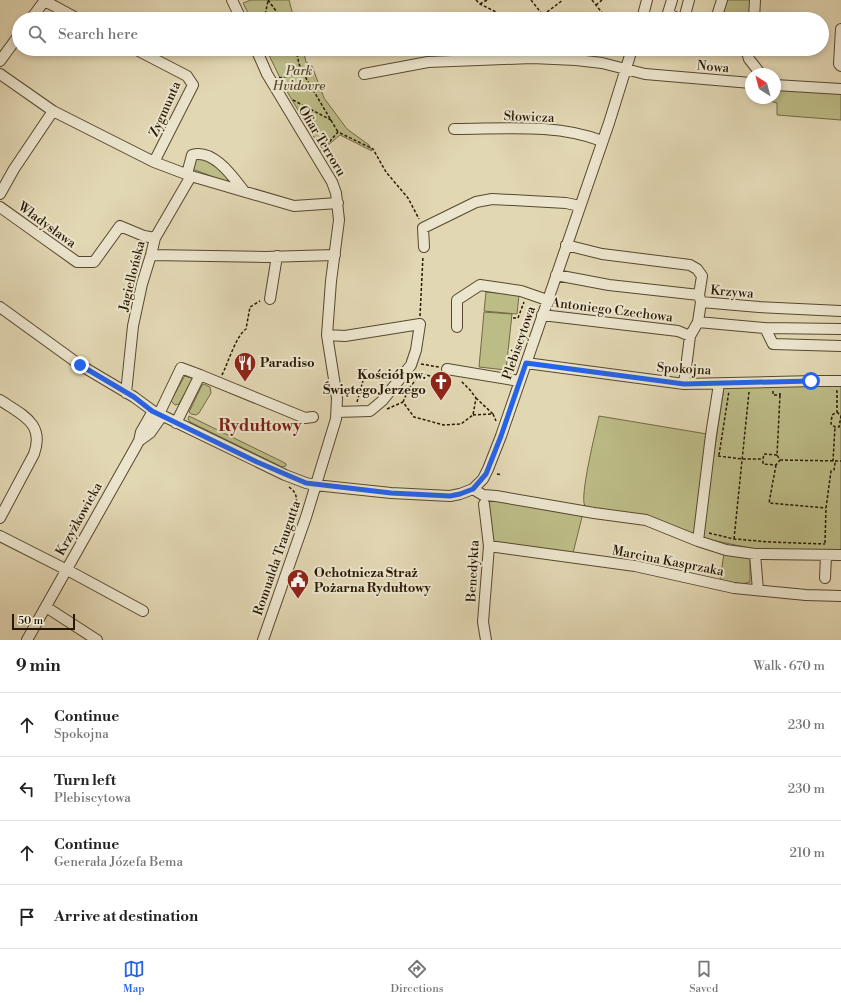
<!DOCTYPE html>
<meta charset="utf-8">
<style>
:root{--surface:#fff;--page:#f2f2f2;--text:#222;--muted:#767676;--line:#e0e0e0;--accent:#2563eb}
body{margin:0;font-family:"Libre Bodoni",serif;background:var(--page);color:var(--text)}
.compass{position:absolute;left:745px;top:68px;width:36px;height:36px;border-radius:50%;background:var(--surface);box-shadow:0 2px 6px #0003;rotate:324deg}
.scale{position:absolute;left:12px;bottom:10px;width:63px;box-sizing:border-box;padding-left:4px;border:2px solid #281802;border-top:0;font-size:11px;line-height:14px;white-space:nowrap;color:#281802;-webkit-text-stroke:3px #ece5ce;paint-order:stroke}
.stop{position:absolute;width:12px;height:12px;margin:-9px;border:3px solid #2563eb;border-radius:50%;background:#fff}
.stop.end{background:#2563eb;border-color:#fff;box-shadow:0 1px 4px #0008}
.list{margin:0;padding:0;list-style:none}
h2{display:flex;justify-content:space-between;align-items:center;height:52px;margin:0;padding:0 16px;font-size:17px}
h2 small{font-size:13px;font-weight:400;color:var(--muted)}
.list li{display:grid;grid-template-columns:26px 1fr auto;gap:12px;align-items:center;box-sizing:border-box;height:64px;padding:0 16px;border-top:1px solid var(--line)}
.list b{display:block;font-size:15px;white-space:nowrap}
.list p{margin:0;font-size:13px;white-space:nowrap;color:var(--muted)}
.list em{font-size:13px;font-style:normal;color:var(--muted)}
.icon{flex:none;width:22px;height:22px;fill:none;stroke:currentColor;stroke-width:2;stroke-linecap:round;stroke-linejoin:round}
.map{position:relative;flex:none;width:841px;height:640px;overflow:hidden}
.search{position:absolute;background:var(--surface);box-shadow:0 2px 6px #0003;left:12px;right:12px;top:12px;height:44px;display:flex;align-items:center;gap:10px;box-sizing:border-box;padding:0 14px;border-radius:22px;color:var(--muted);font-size:15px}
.sheet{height:308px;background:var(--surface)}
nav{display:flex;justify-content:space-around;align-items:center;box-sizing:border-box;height:56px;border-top:1px solid var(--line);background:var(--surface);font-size:11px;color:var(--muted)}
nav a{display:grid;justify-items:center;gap:2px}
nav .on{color:var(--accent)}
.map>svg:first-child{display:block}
.green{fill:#bcbc87;stroke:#726a44}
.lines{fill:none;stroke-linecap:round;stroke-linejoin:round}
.minor-casing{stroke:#56482e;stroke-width:12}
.path{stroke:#281802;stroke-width:1.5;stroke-dasharray:3 2;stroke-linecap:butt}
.minor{stroke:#ece5ce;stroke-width:10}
.route{stroke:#2563eb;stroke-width:5}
.labels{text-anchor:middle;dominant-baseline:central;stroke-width:4;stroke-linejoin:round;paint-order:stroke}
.street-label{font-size:13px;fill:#281802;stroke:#ece5ce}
.park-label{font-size:13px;font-style:italic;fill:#54492a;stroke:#ece5ce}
.poi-label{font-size:13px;font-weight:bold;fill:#281802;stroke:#ece5ce;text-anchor:start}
.district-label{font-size:17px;font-weight:bold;fill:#7a1f14;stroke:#ece5ce}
</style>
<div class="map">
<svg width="841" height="640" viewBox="0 0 841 640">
<rect width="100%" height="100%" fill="#e2d7b3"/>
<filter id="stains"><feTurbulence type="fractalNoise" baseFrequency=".005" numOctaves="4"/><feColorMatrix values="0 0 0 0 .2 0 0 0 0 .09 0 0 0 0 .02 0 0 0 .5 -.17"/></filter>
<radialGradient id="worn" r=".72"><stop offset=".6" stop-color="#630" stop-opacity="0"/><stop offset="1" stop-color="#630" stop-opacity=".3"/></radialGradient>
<path class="green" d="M251 0H289L294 19H251L243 3Z
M727 0H754L752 19H722Z
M266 49H303L306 62 312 66 324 98 347 129 369 145 372 151 340 135 321 151 320 147 285 88Z
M775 87 841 91V120L777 115V103L758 98H775Z
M194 158 212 160 231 176 227 182 195 170 193 169Z
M486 292 519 295 517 314 484 311Z
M484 312 512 314 506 370 479 367Z
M185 376 191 378 193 379 179 404 175 405 171 401 184 377Z
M204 384 210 387 211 393 199 413 196 415 191 414 189 412 202 385Z
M841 386V551L755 549 701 538 724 387Z
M189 416 283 462 286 464V466L282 467 190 422 188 419Z
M599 416 707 434 695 530 693 533 690 534 585 506C579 498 596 430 599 416Z
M492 499 583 513 573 553 493 542 488 503Z
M724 553 748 557 750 560V582L742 584 720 580Z"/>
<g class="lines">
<g class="minor-casing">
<path id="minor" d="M232 0 241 19
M672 0 668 13 678 19
M45 1 78 19
M31 19 45 0
M642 19 647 0
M684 19 689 0
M716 19 722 0
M754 19 755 0
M841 29 839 64 841 66
M135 49 187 76 193 85 154 162
M256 49 267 74 332 182 336 193 339 220 331 281 327 335 337 398 336 419 306 517 263 640
M746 49 749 59 760 73
M0 61 19 35
M0 74 53 111 154 162 191 176 294 206 338 203
M364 74 428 62 532 58 576 60 602 63 645 74 751 83
M775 85 841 89
M454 129C503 129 556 123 602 141
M187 174 192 155C213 148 233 177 244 191
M0 194 14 169 53 111
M0 207 77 262H94L120 226 144 236 155 238
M566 245 602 254 690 265 697 269 702 276 699 295
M424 247 423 228 476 202 492 199 566 203 580 206
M151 255 265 257 335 255
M556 275 609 285 699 295 701 302 759 307 841 311
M270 299 277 256
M0 307 80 365 134 397 153 411 285 475 306 483 315 485 391 493 450 496 460 494 473 489 483 479 488 469 501 436 609 123 632 49
M542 315 678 331 690 336 698 322 765 328 841 329
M698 322 701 302
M457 327V300L480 285 521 291 547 300
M765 328 773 344 841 346
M327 335 345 336 420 324 416 350 411 365 382 401 370 411 337 412
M526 363 684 384 815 381H841
M447 369 519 381
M200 375 305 418 313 417
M684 384 690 336
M126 393 133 326 142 284 151 255 155 238 191 176
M0 400C22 415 45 423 34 454L0 518
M159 414 181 368 200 375 176 423
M139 441 150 433 162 416
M473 489 483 495 496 496 594 513 646 520 698 541 726 550 755 554 841 555
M484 504 489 546 483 622 486 640
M0 536 71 572 143 611
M698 541 711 435 719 384
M489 546 635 566 734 588 806 595 841 596
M755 554 758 590
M825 578 826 555
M46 607 97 640
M27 640 139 441 141 432 153 411"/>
</g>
<path class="path" d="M268 0 282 19
M476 0 480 4 504 16 505 19
M531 0 546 19
M592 0 607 19
M480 4 487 0
M596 5 602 0
M543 15 563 0
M264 19 268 1
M296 49 299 64 303 73 338 132
M279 78 303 73
M293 100 331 120
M323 149 338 132 373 149 386 172 408 198 419 219
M420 316 423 256
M513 318H518L524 302
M421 364 439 367
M222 375C228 363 236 336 246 329L250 307 260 301
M773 391V395H780V391
M836 391H837V412
M476 398 493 414
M357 402 364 377
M403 402 409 388 421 374 445 379
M387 409 403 402 414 417 444 425 461 424 473 415 476 398 470 390 461 381
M837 412 841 416 839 427H835L831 424 832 415Z
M473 415 493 414 496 421
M719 455 729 391
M777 455 764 454 763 459V464L776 465 780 460 777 455 780 395
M718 456 742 459H762
M780 460 841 461
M776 465 769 503 826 508
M497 474 502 475
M289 487C299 494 297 502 294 512
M709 533 734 539 770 542 825 544
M734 539 749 392
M825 543 826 508 831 471 834 470 835 463 833 461 835 427"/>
<use href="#minor" class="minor"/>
</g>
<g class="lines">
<path class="route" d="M80 365 134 397 152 411 257 462 306 483 391 493 450 496 460 494 473 489 486 474 501 436 526 363 684 384 811 381"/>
</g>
<defs>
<g id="restaurant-pin" transform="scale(1.15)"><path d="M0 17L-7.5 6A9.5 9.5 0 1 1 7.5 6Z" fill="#8f2418" stroke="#ece5ce"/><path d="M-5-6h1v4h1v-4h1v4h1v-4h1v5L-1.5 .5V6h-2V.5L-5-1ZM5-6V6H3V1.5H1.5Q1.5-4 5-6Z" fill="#fff"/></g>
<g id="church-pin" transform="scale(1.15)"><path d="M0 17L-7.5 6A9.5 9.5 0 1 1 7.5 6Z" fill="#8f2418" stroke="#ece5ce"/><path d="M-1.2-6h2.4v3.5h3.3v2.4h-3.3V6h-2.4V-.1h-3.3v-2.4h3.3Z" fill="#fff"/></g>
<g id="civic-pin" transform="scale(1.15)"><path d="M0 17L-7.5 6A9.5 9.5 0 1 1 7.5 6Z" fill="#8f2418" stroke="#ece5ce"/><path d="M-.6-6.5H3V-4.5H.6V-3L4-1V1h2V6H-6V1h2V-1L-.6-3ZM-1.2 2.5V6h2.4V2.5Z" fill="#fff"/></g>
</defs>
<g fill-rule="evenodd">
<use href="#restaurant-pin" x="245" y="363"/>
<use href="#church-pin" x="441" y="382"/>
<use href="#civic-pin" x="298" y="580"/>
</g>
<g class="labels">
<g class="street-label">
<text transform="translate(713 67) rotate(5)">Nowa</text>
<text transform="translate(165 109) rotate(-66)">Zygmunta</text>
<text transform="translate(529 117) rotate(2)">Słowicza</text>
<text transform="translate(322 141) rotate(59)">Ofiar Terroru</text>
<text transform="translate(47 225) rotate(36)">Władysława</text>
<text transform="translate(132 276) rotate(-76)">Jagiellońska</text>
<text transform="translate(732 292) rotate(5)">Krzywa</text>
<text transform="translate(612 310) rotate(7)">Antoniego Czechowa</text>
<text transform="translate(519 343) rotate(-71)">Plebiscytowa</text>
<text transform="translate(684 369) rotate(3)">Spokojna</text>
<text transform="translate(79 519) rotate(-61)">Krzyżkowicka</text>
<text transform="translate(277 558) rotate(-71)">Romualda Traugutta</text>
<text transform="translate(668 561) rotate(11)">Marcina Kasprzaka</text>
<text transform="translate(473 571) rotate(-87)">Benedykta</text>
</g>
<g class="park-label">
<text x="299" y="71">Park<tspan x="299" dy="15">Hvidovre</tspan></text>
</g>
<g class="poi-label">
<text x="260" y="363">Paradiso</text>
<text x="426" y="375" text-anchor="end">Kościół pw.<tspan x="426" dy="15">Świętego Jerzego</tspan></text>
<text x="314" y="573">Ochotnicza Straż<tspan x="314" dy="15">Pożarna Rydułtowy</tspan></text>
</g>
<g class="district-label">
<text x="260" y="426">Rydułtowy</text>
</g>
</g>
<rect width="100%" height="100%" filter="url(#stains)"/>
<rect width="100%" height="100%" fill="url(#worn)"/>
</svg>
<svg class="compass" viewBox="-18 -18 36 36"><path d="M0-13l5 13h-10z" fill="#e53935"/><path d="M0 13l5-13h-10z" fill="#767676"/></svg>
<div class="scale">50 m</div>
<div class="stop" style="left:811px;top:381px"></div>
<div class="stop end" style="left:80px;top:365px"></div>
<div class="search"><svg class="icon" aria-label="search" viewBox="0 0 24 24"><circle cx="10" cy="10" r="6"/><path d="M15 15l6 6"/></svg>Search here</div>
</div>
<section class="sheet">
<h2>9 min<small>Walk · 670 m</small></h2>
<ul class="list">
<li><svg class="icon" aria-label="ahead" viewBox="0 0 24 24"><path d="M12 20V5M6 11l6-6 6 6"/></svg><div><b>Continue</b><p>Spokojna</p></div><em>230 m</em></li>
<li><svg class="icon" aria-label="left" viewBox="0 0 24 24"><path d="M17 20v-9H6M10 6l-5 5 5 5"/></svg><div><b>Turn left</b><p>Plebiscytowa</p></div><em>230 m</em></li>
<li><svg class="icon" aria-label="ahead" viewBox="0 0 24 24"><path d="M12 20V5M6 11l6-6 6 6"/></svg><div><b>Continue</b><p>Generała Józefa Bema</p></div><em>210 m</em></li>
<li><svg class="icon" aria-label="arrive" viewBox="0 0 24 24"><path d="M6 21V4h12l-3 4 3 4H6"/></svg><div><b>Arrive at destination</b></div></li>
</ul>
</section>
<nav>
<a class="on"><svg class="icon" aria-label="map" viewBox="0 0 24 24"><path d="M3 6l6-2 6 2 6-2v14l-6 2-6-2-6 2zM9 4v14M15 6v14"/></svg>Map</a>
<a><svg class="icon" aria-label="directions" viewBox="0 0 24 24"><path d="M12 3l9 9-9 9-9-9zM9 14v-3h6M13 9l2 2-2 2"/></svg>Directions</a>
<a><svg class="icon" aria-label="saved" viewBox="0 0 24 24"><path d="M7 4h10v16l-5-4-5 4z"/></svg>Saved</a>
</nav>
